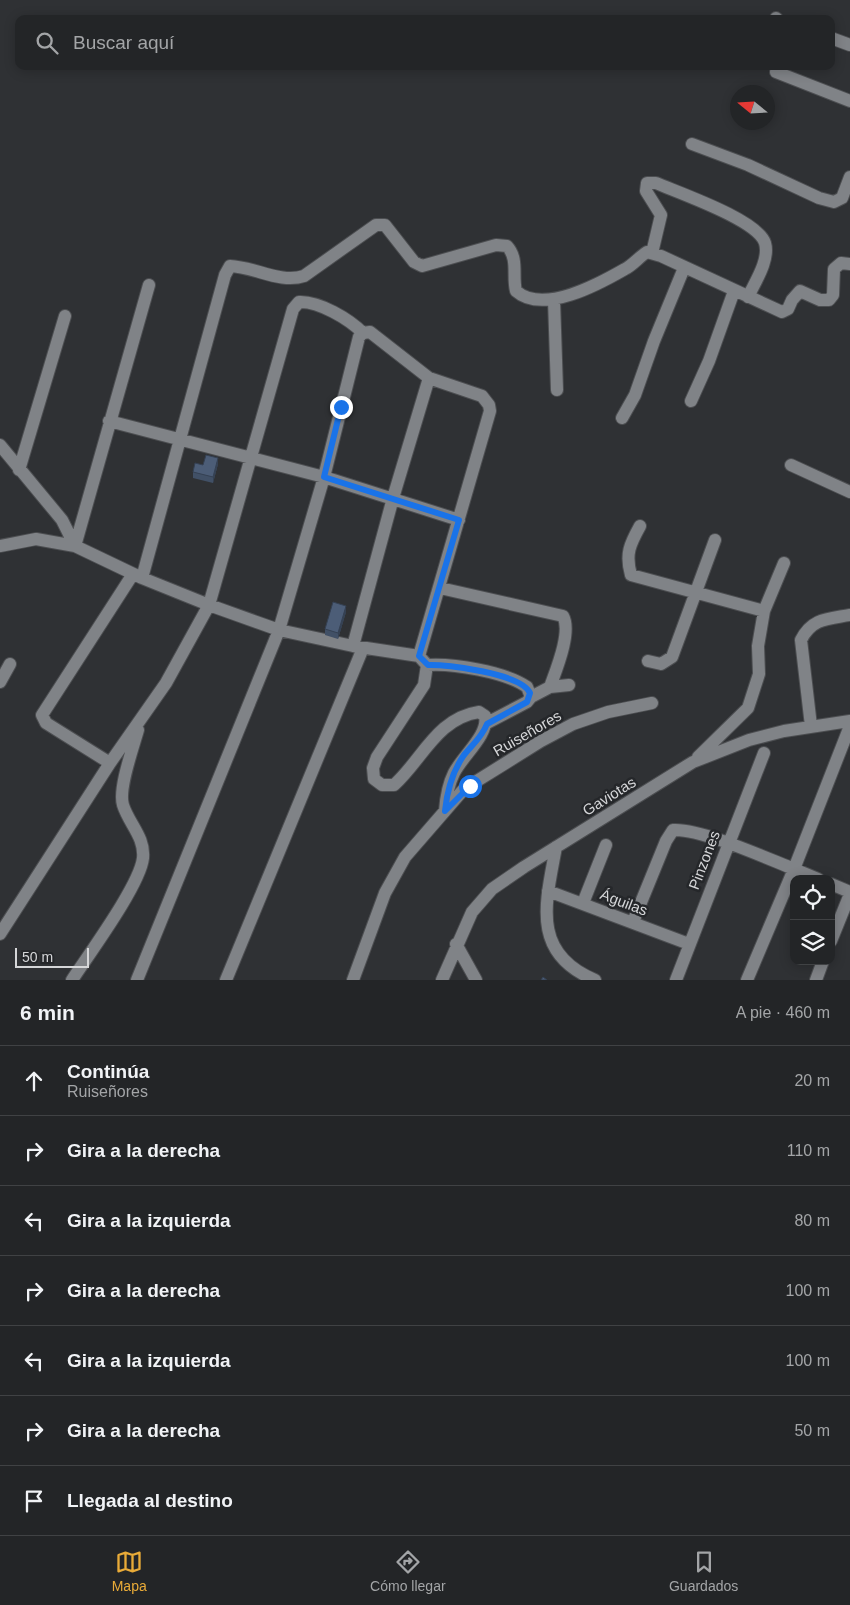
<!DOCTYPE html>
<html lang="es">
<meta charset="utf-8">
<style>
:root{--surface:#232527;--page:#2f3133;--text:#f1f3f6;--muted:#a3a5a7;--line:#404244;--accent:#e9ab38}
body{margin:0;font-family:Helvetica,sans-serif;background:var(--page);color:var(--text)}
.controls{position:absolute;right:15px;bottom:15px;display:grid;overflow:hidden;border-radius:10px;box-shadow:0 2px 12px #0003}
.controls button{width:45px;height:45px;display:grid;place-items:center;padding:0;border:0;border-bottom:1px solid var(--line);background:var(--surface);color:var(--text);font:25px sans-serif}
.compass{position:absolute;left:730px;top:85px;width:45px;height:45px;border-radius:50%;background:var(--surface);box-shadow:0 2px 12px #0003;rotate:288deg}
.scale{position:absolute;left:15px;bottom:12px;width:74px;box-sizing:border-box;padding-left:5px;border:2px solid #d5d6d8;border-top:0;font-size:14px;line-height:18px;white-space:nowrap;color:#d5d6d8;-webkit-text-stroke:4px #25272a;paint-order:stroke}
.stop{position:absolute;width:15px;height:15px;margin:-11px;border:4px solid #1a73e8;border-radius:50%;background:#fff}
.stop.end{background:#1a73e8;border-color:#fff;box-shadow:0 1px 5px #0008}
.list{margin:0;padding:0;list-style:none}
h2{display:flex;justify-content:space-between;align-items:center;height:65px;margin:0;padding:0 20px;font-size:21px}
h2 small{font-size:16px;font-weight:400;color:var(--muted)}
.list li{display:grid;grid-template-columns:32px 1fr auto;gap:15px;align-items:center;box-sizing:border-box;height:70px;padding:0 20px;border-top:1px solid var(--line)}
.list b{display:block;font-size:19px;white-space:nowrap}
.list p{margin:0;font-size:16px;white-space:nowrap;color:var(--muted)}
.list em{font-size:16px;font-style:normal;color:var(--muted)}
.icon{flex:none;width:28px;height:28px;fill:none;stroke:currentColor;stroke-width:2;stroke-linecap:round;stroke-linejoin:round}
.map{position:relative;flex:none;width:850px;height:980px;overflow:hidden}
.search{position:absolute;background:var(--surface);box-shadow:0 2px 12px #0003;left:15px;right:15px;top:15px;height:55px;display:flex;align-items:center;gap:12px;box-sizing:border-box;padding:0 18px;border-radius:10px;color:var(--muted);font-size:19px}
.sheet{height:555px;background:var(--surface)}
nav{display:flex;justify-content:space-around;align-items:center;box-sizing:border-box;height:70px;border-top:1px solid var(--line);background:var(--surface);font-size:14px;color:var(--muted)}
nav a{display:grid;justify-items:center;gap:2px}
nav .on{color:var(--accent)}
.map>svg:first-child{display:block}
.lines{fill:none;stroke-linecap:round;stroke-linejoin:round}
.minor-casing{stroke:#4c4e51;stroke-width:14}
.minor{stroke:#808387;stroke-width:12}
.wall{fill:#415066}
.shaded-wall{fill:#354153}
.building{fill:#4c5d77;stroke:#354153}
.route{stroke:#1a73e8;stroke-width:6}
.labels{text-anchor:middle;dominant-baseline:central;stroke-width:5;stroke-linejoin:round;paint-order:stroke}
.street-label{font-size:15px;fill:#d5d6d8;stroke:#25272a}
</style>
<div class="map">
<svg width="850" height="980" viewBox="0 0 850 980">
<rect width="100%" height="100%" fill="#2f3134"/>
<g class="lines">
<g class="minor-casing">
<path id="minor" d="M776 18 777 19
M831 38 850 45
M776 72 850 101
M692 144 748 165 819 198 834 202 842 198 850 177
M652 253 661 215 646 191 647 183H656C679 193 758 220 765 243 770 260 755 282 748 297
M554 300 557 390
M691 401 709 361 734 291
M622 418 635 395 654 341 684 268
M109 421 324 477 459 520
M0 445 62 520 75 546 149 285
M791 465 850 492
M19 470 65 316
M640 526C630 544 625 554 631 575L764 611
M0 546 36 539 75 546 142 578 209 605 279 630 353 646 419 656 427 665 424 685 377 757 373 768 374 779 382 785H394C422 760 437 718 479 712L485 716C489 735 463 755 454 773 448 785 446 797 445 811
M142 578 225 275 230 266C255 267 281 284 304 276L376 225H385L414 262 422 266 496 245 507 246C519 259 512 276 516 291 543 315 599 284 625 269 633 265 639 257 647 252L661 256 782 312 788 309 792 300 800 291 820 300H829L833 295 834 269 841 263 850 264
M440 588 563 616C572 632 556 670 550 687
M419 656 490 411 489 405 482 396 429 378
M648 661 661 664 672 657 715 540
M427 665C452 663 506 672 527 687L531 697 527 702 487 723
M0 682 10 664
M531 697 550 687 569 685
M811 726 801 640C812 618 828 619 850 615
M698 757 748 708 759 674 758 646 764 611 784 563
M110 763 46 723 42 715 133 574
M556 847C546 902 530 953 595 980
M831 884 850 892
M548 891 689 944
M583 903 606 845
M633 922 666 841 673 830C700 828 766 858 794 869L850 726
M0 934 110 763 166 683 209 605 293 309 299 302C319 301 349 319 363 333
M831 941 850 894
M456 944 476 980
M72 980C89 954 140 885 143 858 145 837 129 824 123 805 118 789 133 748 138 730
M137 980 279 630 324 477 359 337 363 333 370 332 429 378 393 498 353 646
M226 980 363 648
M353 980 385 893 405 857 464 789 541 741 573 724 608 712 652 703
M442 980 472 912 492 889 524 867 693 762 749 740 784 731 850 721
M676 980 764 753
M747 980 794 869 818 879
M816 980 823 961"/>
</g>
<use href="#minor" class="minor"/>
</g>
<path class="wall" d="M218 464 213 483 193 478V472L203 465Z
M346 612 338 639 325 635V629Z"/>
<path class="shaded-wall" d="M218 458V464L213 483V477Z
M346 606V612L338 639V633Z"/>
<path class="building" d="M206 455 218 458 213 477 193 472 195 463 203 465Z
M333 602 346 606 338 633 325 629Z
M543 977 547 980H541Z"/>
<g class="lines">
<path class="route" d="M341 407 324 477 459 520 419 656 428 665C447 664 522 674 530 693L527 702 487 724C482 737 473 744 464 755 452 772 447 791 445 811L470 786"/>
</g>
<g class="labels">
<g class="street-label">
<text transform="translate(527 733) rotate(-30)">Ruiseñores</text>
<text transform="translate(609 796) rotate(-32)">Gaviotas</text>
<text transform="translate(704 860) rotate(-69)">Pinzones</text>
<text transform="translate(624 902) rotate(21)">Águilas</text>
</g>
</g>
</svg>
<div class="controls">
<button><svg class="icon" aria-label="locate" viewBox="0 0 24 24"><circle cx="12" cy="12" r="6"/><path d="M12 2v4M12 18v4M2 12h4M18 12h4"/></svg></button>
<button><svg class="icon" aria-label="layers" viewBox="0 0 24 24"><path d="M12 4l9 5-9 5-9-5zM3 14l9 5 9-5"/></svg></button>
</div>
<svg class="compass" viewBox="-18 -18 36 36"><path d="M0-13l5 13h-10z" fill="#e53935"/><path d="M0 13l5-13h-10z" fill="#a3a5a7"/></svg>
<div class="scale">50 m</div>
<div class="stop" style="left:470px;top:786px"></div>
<div class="stop end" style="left:341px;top:407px"></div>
<div class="search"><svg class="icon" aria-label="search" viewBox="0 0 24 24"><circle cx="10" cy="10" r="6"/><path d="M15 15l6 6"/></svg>Buscar aquí</div>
</div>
<section class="sheet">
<h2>6 min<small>A pie · 460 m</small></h2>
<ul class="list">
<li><svg class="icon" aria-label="ahead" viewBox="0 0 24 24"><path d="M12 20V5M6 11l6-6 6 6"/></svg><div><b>Continúa</b><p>Ruiseñores</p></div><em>20 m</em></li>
<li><svg class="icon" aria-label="right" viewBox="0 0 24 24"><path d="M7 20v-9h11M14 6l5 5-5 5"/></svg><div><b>Gira a la derecha</b></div><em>110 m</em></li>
<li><svg class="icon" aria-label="left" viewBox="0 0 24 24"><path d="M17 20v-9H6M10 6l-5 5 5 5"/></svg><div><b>Gira a la izquierda</b></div><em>80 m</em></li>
<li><svg class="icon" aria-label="right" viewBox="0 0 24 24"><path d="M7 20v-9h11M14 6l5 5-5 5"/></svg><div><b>Gira a la derecha</b></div><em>100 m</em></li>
<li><svg class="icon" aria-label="left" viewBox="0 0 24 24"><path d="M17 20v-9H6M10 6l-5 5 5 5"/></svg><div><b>Gira a la izquierda</b></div><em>100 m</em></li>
<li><svg class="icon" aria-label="right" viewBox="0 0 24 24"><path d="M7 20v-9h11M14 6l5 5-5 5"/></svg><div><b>Gira a la derecha</b></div><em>50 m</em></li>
<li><svg class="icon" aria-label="arrive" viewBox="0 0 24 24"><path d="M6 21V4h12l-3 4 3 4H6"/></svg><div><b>Llegada al destino</b></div></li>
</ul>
</section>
<nav>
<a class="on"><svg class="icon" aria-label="map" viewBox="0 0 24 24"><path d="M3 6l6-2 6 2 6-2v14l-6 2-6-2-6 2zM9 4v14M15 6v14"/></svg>Mapa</a>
<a><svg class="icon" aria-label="directions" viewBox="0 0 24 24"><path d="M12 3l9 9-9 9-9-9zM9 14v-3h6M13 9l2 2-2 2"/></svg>Cómo llegar</a>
<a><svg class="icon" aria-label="saved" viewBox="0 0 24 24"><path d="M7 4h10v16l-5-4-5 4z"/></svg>Guardados</a>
</nav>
